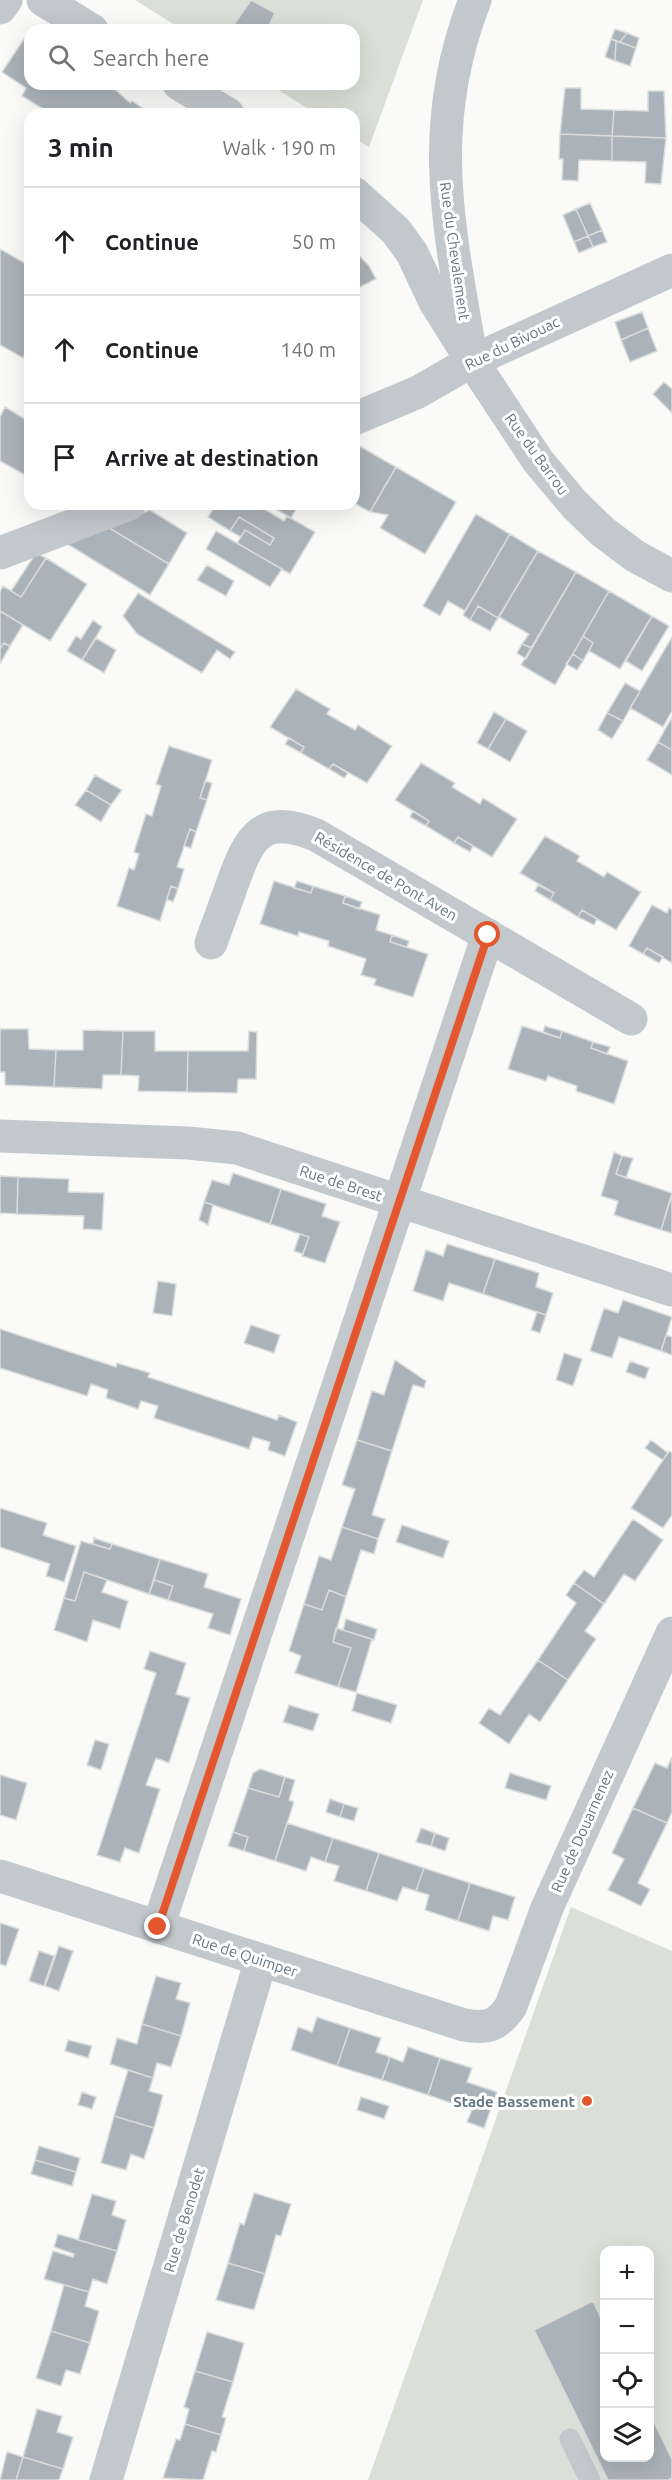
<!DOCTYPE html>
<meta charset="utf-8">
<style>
:root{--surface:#fff;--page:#f2f2f2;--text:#202124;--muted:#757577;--line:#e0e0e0}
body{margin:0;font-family:Ubuntu,sans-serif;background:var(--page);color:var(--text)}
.controls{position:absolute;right:18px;bottom:18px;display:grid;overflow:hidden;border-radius:12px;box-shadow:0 6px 24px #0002}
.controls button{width:54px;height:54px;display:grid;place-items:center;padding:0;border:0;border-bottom:2px solid var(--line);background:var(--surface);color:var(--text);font:30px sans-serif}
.stop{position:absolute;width:18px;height:18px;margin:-14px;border:4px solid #e4572e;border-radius:50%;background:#fff}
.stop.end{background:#e4572e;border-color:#fff;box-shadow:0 2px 6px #0008}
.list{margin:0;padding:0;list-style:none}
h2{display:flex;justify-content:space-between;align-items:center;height:78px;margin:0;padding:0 24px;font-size:26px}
h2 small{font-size:20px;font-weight:400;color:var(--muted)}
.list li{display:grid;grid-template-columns:39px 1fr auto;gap:18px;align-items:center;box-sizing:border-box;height:108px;padding:0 24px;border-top:2px solid var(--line)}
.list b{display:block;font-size:22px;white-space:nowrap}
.list em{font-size:20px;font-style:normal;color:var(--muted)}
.icon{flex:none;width:33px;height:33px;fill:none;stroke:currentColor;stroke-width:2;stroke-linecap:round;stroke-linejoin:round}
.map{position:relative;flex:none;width:672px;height:2480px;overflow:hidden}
.search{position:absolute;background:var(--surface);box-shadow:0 6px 24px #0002;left:24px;top:24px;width:336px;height:66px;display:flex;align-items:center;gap:15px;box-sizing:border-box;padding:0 21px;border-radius:18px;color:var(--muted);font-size:22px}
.panel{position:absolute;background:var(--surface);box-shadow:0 6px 24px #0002;left:24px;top:108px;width:336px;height:402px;border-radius:18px}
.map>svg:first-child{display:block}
.green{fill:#dadfd7;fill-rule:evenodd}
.building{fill:#aab3b9;stroke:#dcdcda;stroke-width:1.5}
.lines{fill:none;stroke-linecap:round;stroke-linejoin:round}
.service{stroke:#c3c8cc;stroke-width:21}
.minor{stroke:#c3c8cc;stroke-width:33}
.route{stroke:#e4572e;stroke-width:8}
.poi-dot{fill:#e4572e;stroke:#fff;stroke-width:2}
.labels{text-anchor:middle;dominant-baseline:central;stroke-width:6;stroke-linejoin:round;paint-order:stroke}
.street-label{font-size:15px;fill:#657683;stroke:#fff}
.poi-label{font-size:15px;font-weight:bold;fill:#657683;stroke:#fff;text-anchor:end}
</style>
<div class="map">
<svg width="672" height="2480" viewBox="0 0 672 2480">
<rect width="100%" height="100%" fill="#fafaf8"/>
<path class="green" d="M135 0H423L369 147 354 138V114H316L269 84H354V30H183Z
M571 1907 672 1951V2480H368ZM604 2250H650V2458H604Z"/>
<path class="building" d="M251 0 275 13 267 30H241L233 26Z
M615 29 627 33 620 42 611 39Z
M28 33H30V84H104L116 90 130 103 132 101 151 114H51L22 96 26 88 2 72Z
M627 33 639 38 636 48 620 42Z
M611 39 616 41 615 61 605 57Z
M616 41 636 48 630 66 615 61Z
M565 88H581V109L614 110 612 136 560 134Z
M648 91H664L666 138 612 136 614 110 648 111Z
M560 134 612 136V161L579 160 578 181 562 180 563 159H559Z
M612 136 666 138 661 184 645 183 646 162 612 161Z
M590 203 602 230 588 236 576 209Z
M576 209 588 236 574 242 563 215Z
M602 230 607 242 593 247 588 236Z
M588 236 593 247 579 253 574 242Z
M0 249 30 266V345L23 358 0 345Z
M354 250 369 266 376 279 354 290Z
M642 312 648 328 621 340 615 322Z
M648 328 657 351 630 362 621 340Z
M664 382 672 389V413L653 394Z
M5 407 30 422V466L25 475 0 461V417Z
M354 443 396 467 370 512 354 503Z
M396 467 456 502 425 554 380 528 388 515 370 512Z
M216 504H256L284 521 287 516 315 532 290 574 237 543 245 530 270 545 274 538 239 517 230 531 208 517Z
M281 504H299L291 518 277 510Z
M150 510 187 533 169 564 106 526Z
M476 514 510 534 465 611 448 601 440 616 423 606Z
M239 517 274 538 270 545 245 530 241 537 230 531Z
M106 526 169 564 150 595 64 542Z
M216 531 282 569 270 587 206 549Z
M510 534 538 551 498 618 478 606 470 620 463 615Z
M538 551 576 572 532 648 522 644 529 634 499 617Z
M36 553 46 558 21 597 11 591Z
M46 558 87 584 50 641 0 611V592L3 586 21 597Z
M207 565 234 581 226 596 197 580Z
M576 572 609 591 555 685 521 665Z
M609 591 652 616 620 669 589 651 593 643 583 636Z
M138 593 235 652 230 659 217 650 202 673 137 634 123 616Z
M478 606 498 618 490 631 470 620Z
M0 611 23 625 10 646 4 643 0 649Z
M652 616 669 626 642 671 626 661Z
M93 620 102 627 82 660 67 651 76 636 81 639Z
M583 636 593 643 583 661 573 654Z
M672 637V711L663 727 630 708Z
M96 638 116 650 104 673 82 660Z
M4 643 10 646 0 664V649Z
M522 644 532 648 526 659 517 653Z
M573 654 583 661 577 670 566 664Z
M625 683 640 691 623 721 607 713Z
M296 689 330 709 327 714 355 730 358 725 392 746 367 783 333 764 329 769 301 753 304 747 270 727Z
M494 712 506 719 488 749 477 743Z
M607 713 623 721 612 739 598 730Z
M672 717V750L658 742Z
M506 719 527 731 510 762 488 749Z
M289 738 304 747 301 753 285 744Z
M658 742 672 750V775L647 760Z
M169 746 212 760 200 798 207 800 196 832 190 829 177 867 184 869 178 889 171 886 160 921 117 906 129 868 134 870 139 854 134 852 146 814 152 816 161 786 156 784Z
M421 763 455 783 452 787 480 804 483 798 517 819 492 857 458 837 454 843 426 826 429 821 395 800Z
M333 764 348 773 344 778 329 769Z
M95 775 122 790 111 805 86 790Z
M205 781 212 783 207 800 200 798Z
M86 790 111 805 101 822 75 805Z
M413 811 429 821 426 826 410 817Z
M190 829 196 832 191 848 184 846Z
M545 836 580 856 577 861 604 877 607 872 641 892 616 930 582 910 578 917 550 900 554 893 520 873Z
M458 837 473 846 470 852 454 843Z
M274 881 311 893 313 886 345 896 343 903 380 915 376 930 392 935 390 942 428 954 413 997 374 985 376 979 361 975 366 959 328 946 329 941 299 932 298 936 260 924Z
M297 881 313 886 311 893 294 888Z
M538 885 554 893 550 900 535 891Z
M171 886 178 889 173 902 167 899Z
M345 896 362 902 359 909 343 903Z
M652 905 667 913 669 908 672 910V963L647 948 643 954 629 946Z
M582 910 597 919 594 925 578 917Z
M392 935 409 941 407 947 390 942Z
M647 948 663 957 659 963 643 954Z
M522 1026 560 1038 562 1031 593 1042 591 1048 628 1061 614 1104 576 1091 577 1086 548 1076 546 1081 508 1069Z
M545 1026 562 1031 560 1038 543 1032Z
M0 1029H28L29 1049 56 1050 54 1087 5 1085V1072H0Z
M83 1030 123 1031 121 1075H103L102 1089 54 1087 56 1050H83Z
M123 1031H155V1051H188L187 1092 138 1091 139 1076 121 1075Z
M249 1031 257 1032 256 1079H238L237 1093 187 1092 188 1051H248Z
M593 1042 610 1047 607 1054 591 1048Z
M614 1152 622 1156 616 1174 672 1193 661 1230 614 1215 618 1201 601 1196Z
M622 1156 633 1158 626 1178 616 1174Z
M233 1173 281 1189 270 1224 204 1202 212 1180 229 1185Z
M0 1176 18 1177 17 1214 0 1213Z
M18 1177 69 1179 68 1192 104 1193 102 1230 83 1229 84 1216 17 1214Z
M281 1189 326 1204 322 1216 340 1222 325 1263 302 1256 309 1237 270 1224Z
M672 1195V1233L661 1230Z
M204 1202 213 1205 208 1225 199 1220Z
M300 1234 309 1237 303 1254 294 1251Z
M447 1244 495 1259 483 1294 449 1283 443 1301 413 1291 426 1250 443 1256Z
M495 1259 539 1273 536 1287 553 1293 546 1315 483 1294Z
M158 1281 176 1284 172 1316 153 1313Z
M623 1300 672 1317 661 1351 619 1337 612 1358 590 1351 604 1308 618 1313Z
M537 1312 546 1315 540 1333 531 1330Z
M251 1325 280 1335 274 1353 244 1343Z
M0 1329 116 1367 117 1363 150 1373 148 1377 277 1420 279 1415 297 1422 285 1456 268 1450 270 1442 253 1437 249 1449 154 1418 158 1406 141 1401 138 1409 106 1398 108 1390 91 1384 87 1396 0 1368Z
M666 1335 672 1337V1355L661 1351Z
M564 1353 582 1359 573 1386 556 1380Z
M395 1360 426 1381 424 1388 413 1385 392 1451 357 1440 372 1391 384 1395Z
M630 1361 649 1368 645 1379 626 1372Z
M357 1440 392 1451 372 1515 385 1519 378 1539 342 1527 355 1489 342 1485Z
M651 1440 668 1453 663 1460 645 1448Z
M669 1451 672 1453V1515L663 1528 631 1508Z
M0 1508 47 1523 43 1535 76 1546 64 1582 46 1576 50 1564 0 1547Z
M633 1519 663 1540 635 1581 624 1574 604 1604 574 1583 584 1570 594 1577Z
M402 1525 449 1541 443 1558 396 1542Z
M342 1527 378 1539 374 1554 361 1550 346 1597 329 1590 322 1610 304 1604 319 1556 331 1560Z
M94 1538 112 1544 110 1549 93 1544Z
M81 1541 110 1549 112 1544 160 1559 149 1594 84 1572 75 1601 64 1598Z
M160 1559 208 1574 204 1587 241 1599 230 1635 208 1628 213 1614 168 1600 173 1586 154 1580Z
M84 1572 107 1580 102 1592 128 1601 120 1629 93 1620 87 1642 54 1630 64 1598 75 1601Z
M154 1580 173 1586 168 1600 149 1594Z
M574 1583 604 1604 585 1631 596 1639 568 1680 538 1660 576 1603 566 1595Z
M329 1590 346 1597 333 1642 351 1648 338 1687 295 1673 301 1656 289 1651 304 1604 322 1610Z
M346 1619 377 1629 374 1640 343 1630Z
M336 1628 372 1639 356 1692 338 1687 351 1648 333 1642Z
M150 1651 186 1663 176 1694 190 1698 169 1763 156 1758 146 1785 160 1789 139 1853 125 1848 120 1862 97 1855 156 1673 144 1669Z
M538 1660 568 1680 540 1722 529 1714 509 1744 479 1723 489 1708 500 1715Z
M357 1693 397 1705 391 1723 352 1711Z
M289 1705 319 1714 313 1731 283 1722Z
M95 1740 109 1744 101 1770 87 1765Z
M672 1757V1812L667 1823 633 1808 655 1763 667 1768Z
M260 1769 285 1777 279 1797 248 1788 253 1773Z
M510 1773 551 1786 546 1800 505 1788Z
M0 1775 27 1783 16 1820 0 1815Z
M285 1777 295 1780 289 1800 294 1802 275 1861 244 1851 248 1837 233 1832 248 1788 279 1797Z
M330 1799 344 1804 340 1817 326 1812Z
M344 1804 358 1808 354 1821 340 1817Z
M633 1808 667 1823 638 1883 650 1889 641 1906 608 1890 624 1859 612 1853Z
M287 1823 333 1838 325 1862 311 1857 306 1871 275 1861Z
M421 1828 435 1833 431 1846 416 1842Z
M233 1832 248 1837 244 1851 228 1846Z
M435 1833 449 1838 445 1851 431 1846Z
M333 1838 379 1853 366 1891 334 1881 339 1866 325 1862Z
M379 1853 424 1868 416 1891 403 1887 397 1901 366 1891Z
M424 1868 470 1883 458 1921 425 1910 429 1895 416 1891Z
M470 1883 515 1897 508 1920 493 1916 489 1931 458 1921Z
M0 1923 19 1929 6 1966 0 1964Z
M59 1946 73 1951 59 1991 45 1986Z
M39 1951 54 1956 44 1986 29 1981Z
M156 1976 181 1983 176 1999 190 2003 181 2036 142 2024Z
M317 2017 350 2028 337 2066 291 2050 298 2027 312 2032Z
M142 2024 181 2036 171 2067 157 2063 153 2078 110 2064 117 2038 137 2044Z
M350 2028 381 2038 376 2052 390 2057 382 2080 337 2066Z
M68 2040 92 2046 88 2058 65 2051Z
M408 2047 440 2058 428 2095 382 2080 390 2057 403 2062Z
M440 2058 472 2068 467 2082 497 2092 484 2128 467 2122 472 2110 428 2095Z
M128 2070 153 2078 149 2091 163 2095 154 2128 114 2116Z
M82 2092 96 2097 92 2109 78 2105Z
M361 2097 389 2106 384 2119 357 2110Z
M114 2116 154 2128 144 2159 131 2154 126 2170 101 2163Z
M39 2146 80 2158 76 2172 35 2160Z
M35 2160 76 2172 72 2186 31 2174Z
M254 2193 291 2204 281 2236 276 2235 265 2274 228 2263 240 2223 244 2225Z
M92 2194 116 2201 112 2215 126 2220 117 2251 78 2240Z
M58 2234 117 2251 107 2284 93 2279 89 2292 44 2279 53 2251 73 2257 74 2254 54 2247Z
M228 2263 265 2274 254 2310 216 2300Z
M64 2285 89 2292 85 2306 99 2311 90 2343 51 2331Z
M593 2301 604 2325V2458H650V2414L672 2459V2478L668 2480H608L534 2330Z
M51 2331 90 2343 80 2374 66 2370 61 2386 36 2378Z
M207 2332 244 2343 233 2382 195 2371Z
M195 2371 233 2382 222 2417 226 2418 221 2435 185 2424 189 2409 184 2407Z
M37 2409 62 2416 57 2432 73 2437 63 2469 23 2457Z
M185 2424 221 2435 216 2452 212 2451 203 2480 163 2478 176 2439 180 2440Z
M7 2452 23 2457 16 2480H0Z
M23 2457 63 2469 59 2480H16Z"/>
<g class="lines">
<path class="service" d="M570 2439 590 2480"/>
<path class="minor" d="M43 0 92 30
M0 8 6 0
M179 84 228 114
M354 193 396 231 412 253 435 302 472 361 538 461 575 505 603 532 635 556 672 576
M469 344C447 219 427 123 475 0
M354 419 418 392 472 361 672 270
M0 553 129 504
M211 943C218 923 226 903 233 882 250 836 262 813 316 835L631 1019
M0 1136 188 1143 237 1148 672 1290
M0 1876 464 2025C487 2029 498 2026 511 2006L547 1908 672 1633
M158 1927 488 935
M106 2480 261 1960"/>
</g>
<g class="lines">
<path class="route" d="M158 1927 488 935"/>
</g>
<circle class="poi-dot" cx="587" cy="2101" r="6"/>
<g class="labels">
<g class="street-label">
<text transform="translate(455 251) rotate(82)">Rue du Chevalement</text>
<text transform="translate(512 343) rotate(-26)">Rue du Bivouac</text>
<text transform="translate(537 454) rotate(54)">Rue du Barrou</text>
<text transform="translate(386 876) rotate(30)">Résidence de Pont Aven</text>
<text transform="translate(341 1183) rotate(18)">Rue de Brest</text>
<text transform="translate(582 1831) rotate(-66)">Rue de Douarnenez</text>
<text transform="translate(245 1955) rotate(18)">Rue de Quimper</text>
<text transform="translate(184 2220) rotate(-73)">Rue de Benodet</text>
</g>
<g class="poi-label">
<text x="575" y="2101">Stade Bassement</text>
</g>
</g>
</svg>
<div class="controls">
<button>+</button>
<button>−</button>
<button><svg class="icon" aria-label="locate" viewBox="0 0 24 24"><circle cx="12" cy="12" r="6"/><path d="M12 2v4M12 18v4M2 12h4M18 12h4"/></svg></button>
<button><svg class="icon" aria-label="layers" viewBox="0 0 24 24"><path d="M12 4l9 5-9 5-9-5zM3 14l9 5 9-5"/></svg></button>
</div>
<div class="stop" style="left:488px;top:935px"></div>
<div class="stop end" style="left:158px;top:1927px"></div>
<div class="search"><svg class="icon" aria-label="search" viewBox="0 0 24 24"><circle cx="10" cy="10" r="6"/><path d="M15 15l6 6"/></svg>Search here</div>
<section class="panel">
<h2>3 min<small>Walk · 190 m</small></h2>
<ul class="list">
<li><svg class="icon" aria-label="ahead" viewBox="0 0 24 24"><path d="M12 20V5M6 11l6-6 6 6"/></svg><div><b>Continue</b></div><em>50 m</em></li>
<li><svg class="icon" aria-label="ahead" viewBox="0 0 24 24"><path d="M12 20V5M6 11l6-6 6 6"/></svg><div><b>Continue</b></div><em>140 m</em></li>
<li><svg class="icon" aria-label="arrive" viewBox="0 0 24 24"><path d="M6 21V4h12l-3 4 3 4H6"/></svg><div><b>Arrive at destination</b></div></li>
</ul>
</section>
</div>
